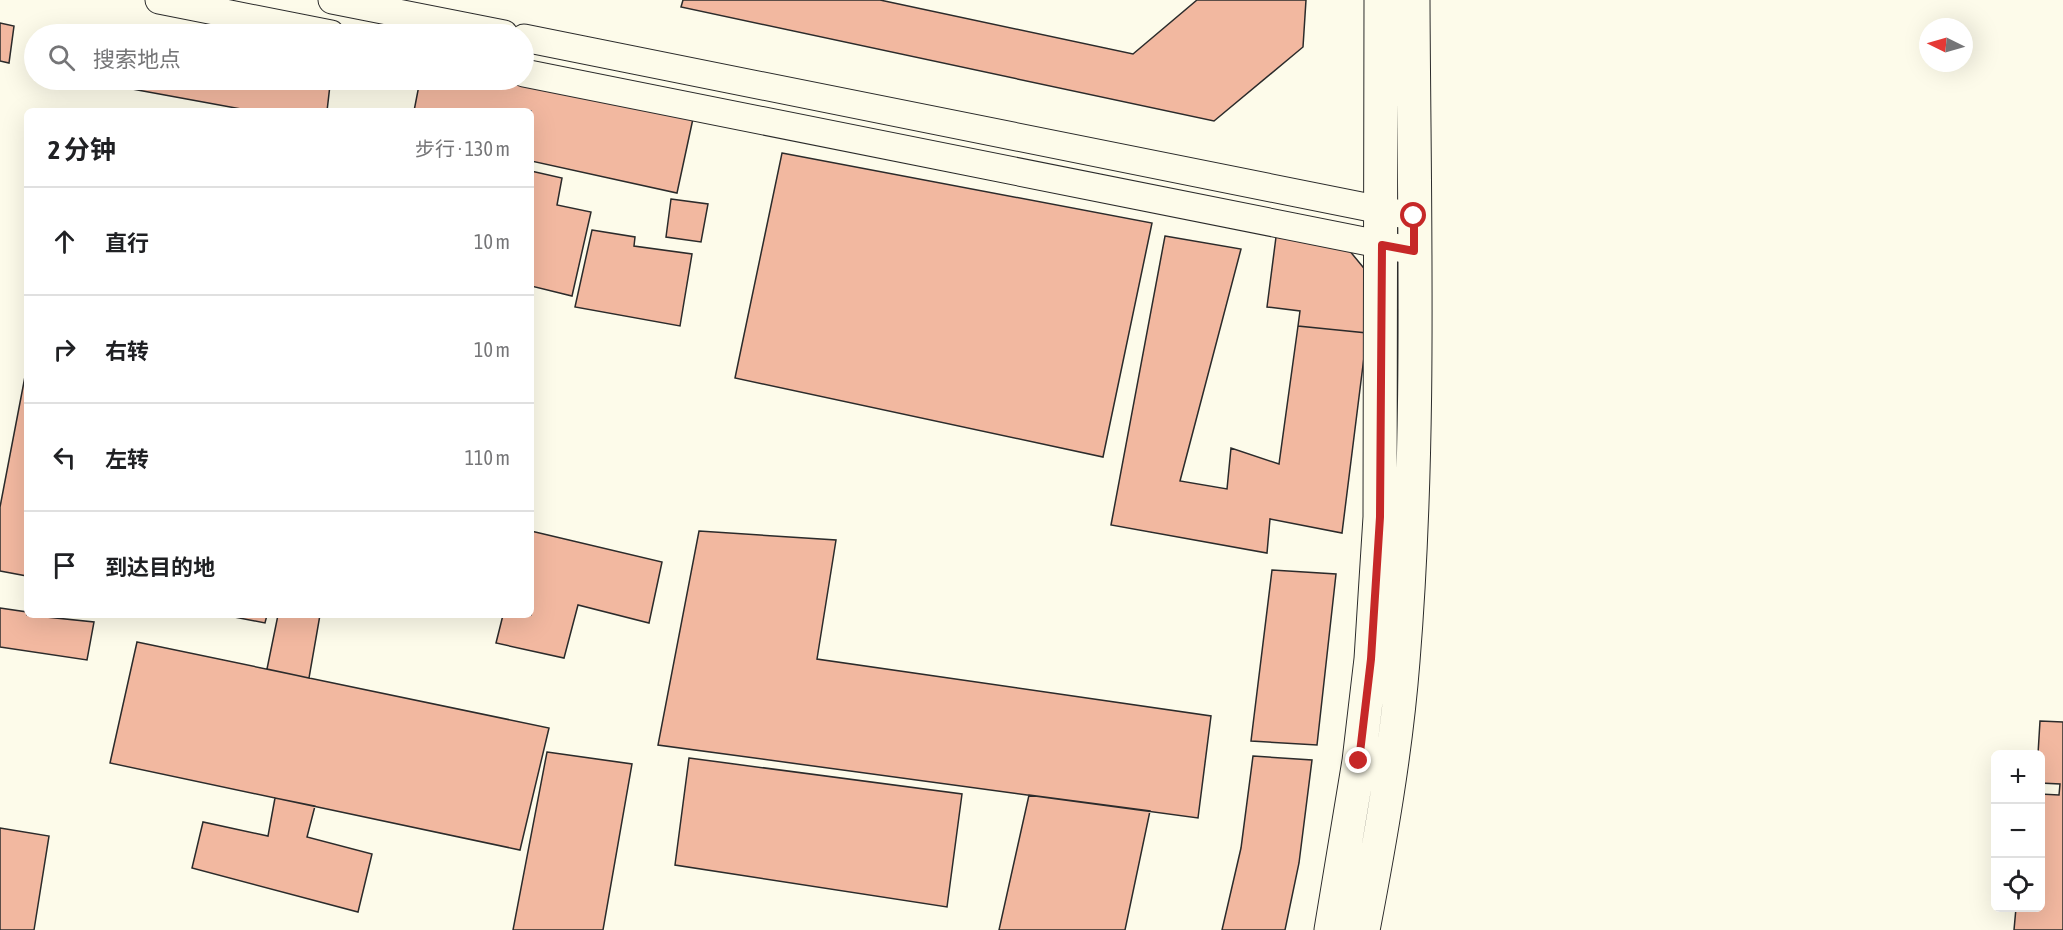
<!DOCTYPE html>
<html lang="zh">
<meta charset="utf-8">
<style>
:root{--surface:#fff;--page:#f2f2f2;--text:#202124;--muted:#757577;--line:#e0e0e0}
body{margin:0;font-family:"Asap Condensed","Noto Sans SC",sans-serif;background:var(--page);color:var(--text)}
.controls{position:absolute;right:18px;bottom:18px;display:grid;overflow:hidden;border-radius:9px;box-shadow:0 6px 24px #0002}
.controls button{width:54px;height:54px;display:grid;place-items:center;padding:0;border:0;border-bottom:2px solid var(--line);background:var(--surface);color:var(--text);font:30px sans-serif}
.compass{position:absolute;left:1919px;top:18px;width:54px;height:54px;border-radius:50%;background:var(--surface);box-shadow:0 6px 24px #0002;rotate:275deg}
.stop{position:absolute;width:18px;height:18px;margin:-14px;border:4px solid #c62828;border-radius:50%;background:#fff}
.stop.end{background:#c62828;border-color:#fff;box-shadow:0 2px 6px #0008}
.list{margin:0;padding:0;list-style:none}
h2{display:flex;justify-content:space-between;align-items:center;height:78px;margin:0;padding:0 24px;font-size:26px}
h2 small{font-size:20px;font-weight:400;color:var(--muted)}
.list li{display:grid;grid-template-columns:39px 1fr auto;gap:18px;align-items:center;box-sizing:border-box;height:108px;padding:0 24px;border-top:2px solid var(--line)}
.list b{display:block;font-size:22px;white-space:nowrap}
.list em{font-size:20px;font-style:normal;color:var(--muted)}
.icon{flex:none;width:33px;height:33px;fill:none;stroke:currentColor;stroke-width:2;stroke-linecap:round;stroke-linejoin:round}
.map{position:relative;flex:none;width:2063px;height:930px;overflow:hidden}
.search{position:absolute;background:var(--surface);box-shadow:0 6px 24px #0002;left:24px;top:24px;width:510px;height:66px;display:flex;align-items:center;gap:15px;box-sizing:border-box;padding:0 21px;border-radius:33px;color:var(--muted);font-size:22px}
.panel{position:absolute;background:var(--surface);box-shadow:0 6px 24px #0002;left:24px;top:108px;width:510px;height:510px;border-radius:9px}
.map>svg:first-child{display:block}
.building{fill:#f2b8a0;stroke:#2b2b2b;stroke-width:1.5}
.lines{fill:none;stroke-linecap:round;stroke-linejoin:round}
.street-casing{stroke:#2b2b2b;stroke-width:29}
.secondary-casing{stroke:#2b2b2b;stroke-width:35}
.street{stroke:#fdfbea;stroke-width:27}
.secondary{stroke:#fdfbea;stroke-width:33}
.route{stroke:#c62828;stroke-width:8}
</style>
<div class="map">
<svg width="2063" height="930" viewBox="0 0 2063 930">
<rect width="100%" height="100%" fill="#fdfbea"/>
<path class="building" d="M683 0H880L1133 54 1197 0H1306L1303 47 1214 121 681 7Z
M0 23 14 26 9 63 0 61Z
M83 80H302L330 85 327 111H252Z
M420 80H524L694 114 677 193 531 161V111H414Z
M782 153 1152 223 1103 457 735 378Z
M531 171 562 178 557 205 591 212 572 296 531 286Z
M671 199 708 204 701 242 666 237Z
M592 230 635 237 634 246 692 254 680 326 575 307Z
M1165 236 1241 249 1180 481 1227 489 1231 448 1279 464 1298 326 1367 333 1342 533 1270 519 1267 553 1111 525Z
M1276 237 1344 244 1372 278 1367 333 1298 326 1300 311 1267 307Z
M27 366V576L0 571V507Z
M531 531 662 562 649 623 578 605 564 658 496 643 503 615H531Z
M699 531 836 540 817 659 1211 716 1198 818 658 745Z
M1272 570 1336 574 1317 745 1251 741Z
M0 608 27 612V615L94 622 87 660 0 647Z
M224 615H267L265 623Z
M278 615H320L309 678 267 669Z
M137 642 549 728 520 850 110 763Z
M2040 721 2063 722V930H2014L2016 908H2040V871L2043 862H2040V794L2059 795 2060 784 2040 783V754H2038Z
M547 752 632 764 603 930H513Z
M1253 756 1312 760 1299 863 1285 930H1222L1241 848Z
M689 758 962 794 947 907 675 865Z
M1029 795 1150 811 1125 930H999Z
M275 798 315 806 307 837 372 854 358 912 192 868 203 822 268 836Z
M0 828 49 836 34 930H0Z"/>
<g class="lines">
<g class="street-casing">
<path id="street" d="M159 0 331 34
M332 0 504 34
M524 38 1401 214
M524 73 1414 251"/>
</g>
<g class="secondary-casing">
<path id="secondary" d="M1331 930 1359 761 1371 659 1380 517 1381 0
M1363 930C1380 841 1396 751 1403 661 1421 441 1414 220 1413 0"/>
</g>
<use href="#street" class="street"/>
<use href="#secondary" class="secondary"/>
</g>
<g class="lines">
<path class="route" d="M1359 761 1371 659 1380 517 1382 245 1414 251V216"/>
</g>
</svg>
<div class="controls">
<button>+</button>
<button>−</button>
<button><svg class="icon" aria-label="locate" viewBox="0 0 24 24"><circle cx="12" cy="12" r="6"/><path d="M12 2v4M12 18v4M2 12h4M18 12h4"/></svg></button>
</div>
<svg class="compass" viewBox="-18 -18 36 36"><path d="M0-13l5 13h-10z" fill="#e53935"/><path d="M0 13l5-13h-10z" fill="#757577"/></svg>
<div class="stop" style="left:1414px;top:216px"></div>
<div class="stop end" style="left:1359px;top:761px"></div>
<div class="search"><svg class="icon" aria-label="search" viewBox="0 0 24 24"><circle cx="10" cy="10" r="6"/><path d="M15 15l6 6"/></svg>搜索地点</div>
<section class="panel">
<h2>2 分钟<small>步行 · 130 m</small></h2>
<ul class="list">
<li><svg class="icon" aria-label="ahead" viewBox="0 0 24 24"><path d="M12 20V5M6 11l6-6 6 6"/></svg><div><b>直行</b></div><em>10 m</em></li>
<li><svg class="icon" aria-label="right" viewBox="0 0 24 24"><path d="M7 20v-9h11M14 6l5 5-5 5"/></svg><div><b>右转</b></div><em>10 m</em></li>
<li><svg class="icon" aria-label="left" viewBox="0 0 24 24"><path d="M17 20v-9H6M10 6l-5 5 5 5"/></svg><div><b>左转</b></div><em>110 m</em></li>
<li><svg class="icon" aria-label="arrive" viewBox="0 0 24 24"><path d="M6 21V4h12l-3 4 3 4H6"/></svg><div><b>到达目的地</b></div></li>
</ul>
</section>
</div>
